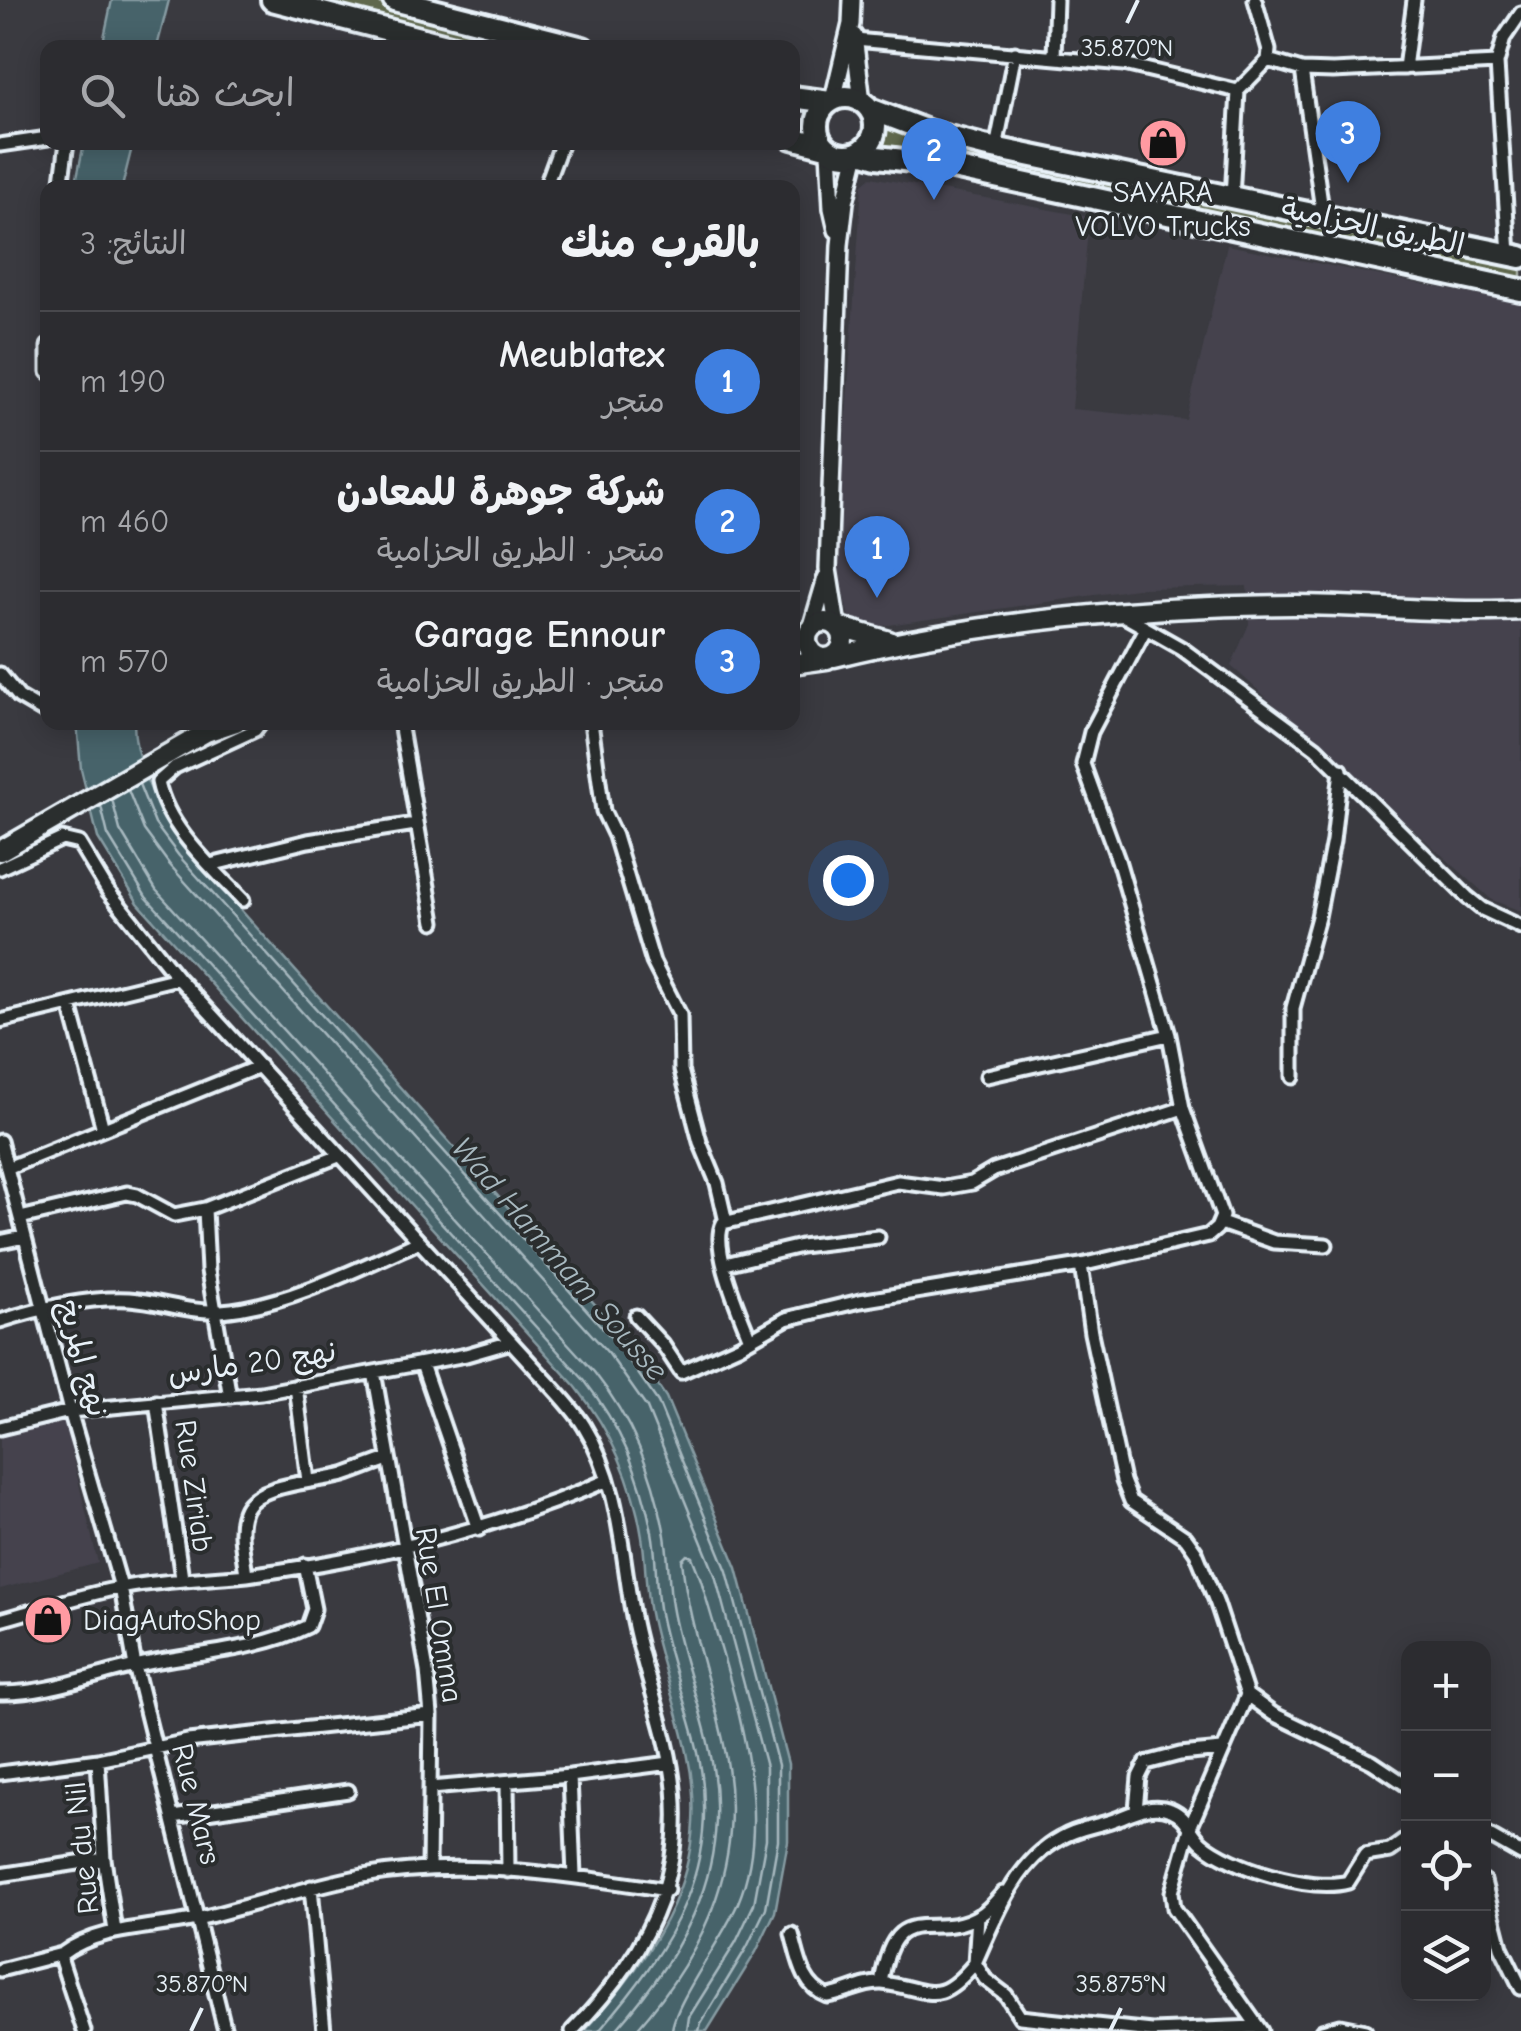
<!DOCTYPE html>
<html lang="ar">
<meta charset="utf-8">
<style>
:root{--surface:#2c2c30;--page:#38383c;--text:#f1f3f6;--muted:#a6a7ab;--line:#48484c;--accent:#bca0f2}
body{margin:0;font-family:"Comic Neue","Playpen Sans Arabic",sans-serif;background:var(--page);color:var(--text);direction:rtl}
.controls{position:absolute;right:30px;bottom:30px;display:grid;overflow:hidden;border-radius:20px;box-shadow:0 5px 25px #0003}
.controls button{width:90px;height:90px;display:grid;place-items:center;padding:0;border:0;border-bottom:2px solid var(--line);background:var(--surface);color:var(--text);font:50px sans-serif}
.you{position:absolute;left:848px;top:880px;width:35px;height:35px;margin:-25px;border:8px solid #fff;border-radius:50%;background:#1a73e8;box-shadow:0 0 0 15px #1a73e833}
.badge{display:grid;place-items:center;width:65px;height:65px;border-radius:50%;background:var(--accent);color:#fff;font-size:32px;font-weight:700}
.pin{position:absolute;translate:-50% -82px;filter:drop-shadow(0 2px 5px #0008)}
.pin::after{content:'';position:absolute;top:52px;width:35px;height:30px;background:inherit;clip-path:polygon(0 0,100% 0,50% 100%)}
.list{margin:0;padding:0;list-style:none}
h2{display:flex;justify-content:space-between;align-items:center;height:130px;margin:0;padding:0 40px;font-size:42px}
h2 small{font-size:32px;font-weight:400;color:var(--muted)}
.list li{display:grid;grid-template-columns:65px 1fr auto;gap:30px;align-items:center;box-sizing:border-box;height:140px;padding:0 40px;border-top:2px solid var(--line)}
.list b{display:block;font-size:38px;white-space:nowrap}
.list p{margin:0;font-size:32px;white-space:nowrap;color:var(--muted)}
.list em{font-size:32px;font-style:normal;color:var(--muted)}
.icon{flex:none;width:55px;height:55px;fill:none;stroke:currentColor;stroke-width:2;stroke-linecap:round;stroke-linejoin:round}
.map{position:relative;flex:none;width:1521px;height:2031px;overflow:hidden;direction:ltr}
.search{position:absolute;background:var(--surface);box-shadow:0 5px 25px #0003;left:40px;top:40px;width:760px;height:110px;display:flex;align-items:center;gap:25px;box-sizing:border-box;padding:0 35px;border-radius:20px;color:var(--muted);font-size:38px}
.panel{position:absolute;background:var(--surface);box-shadow:0 5px 25px #0003;left:40px;top:180px;width:760px;height:550px;border-radius:20px;direction:rtl}
.map>svg:first-child{display:block}
.built{fill:#45434d}
.green{fill:#5f684e;stroke:#a4aca3;stroke-width:2.5}
.water{fill:#46636a;stroke:#879ca3;stroke-width:2.5}
.lines{fill:none;stroke-linecap:round;stroke-linejoin:round}
.shore{stroke:#a7b8bf;stroke-width:2.5}
.street-casing{stroke:#e8f1f8;stroke-width:19}
.secondary-casing{stroke:#e8f1f8;stroke-width:22}
.primary-casing{stroke:#e8f1f8;stroke-width:25}
.highway-casing{stroke:#e8f1f8;stroke-width:28}
.street{stroke:#2a2d2e;stroke-width:11}
.secondary{stroke:#2a2d2e;stroke-width:15}
.primary{stroke:#2a2d2e;stroke-width:18}
.highway{stroke:#2a2d2e;stroke-width:20}
.ticks{fill:none;stroke:#e8f1f8;stroke-width:4}
.labels{text-anchor:middle;dominant-baseline:central;stroke-width:8;stroke-linejoin:round;paint-order:stroke}
.poi-label{font-size:30px;fill:#e8f1f8;stroke:#2a2d2e}
.street-label{font-size:30px;fill:#e8f1f8;stroke:#2a2d2e}
.water-label{font-size:32px;font-style:italic;fill:#a7b8bf;stroke:#2a2d2e}
.ticks-label{font-size:25px;text-anchor:middle;fill:#e8f1f8;stroke:#2a2d2e;stroke-width:8;stroke-linejoin:round;paint-order:stroke}
</style>
<div class="map">
<svg width="1521" height="2031" viewBox="0 0 1521 2031">
<rect width="100%" height="100%" fill="#3a3a40"/>
<filter id="ink" filterUnits="userSpaceOnUse"><feTurbulence type="fractalNoise" baseFrequency=".01" numOctaves="2"/><feDisplacementMap in="SourceGraphic" scale="20" xChannelSelector="R" yChannelSelector="G"/><feConvolveMatrix kernelMatrix="1 2 1 2 8 2 1 2 1" color-interpolation-filters="sRGB"/></filter>
<g filter="url(#ink)">
<path class="built" d="M871 177 1089 217 1072 409 1186 420 1227 245 1521 304V911L1492 900 1231 666 1249 624 1247 586 1143 588 861 629 853 621 848 614 836 562 862 185Z
M63 1417 98 1563 0 1589V1433Z"/>
<path class="green" d="M292 0H369L555 47H485Z
M889 122 1521 265V284L882 153Z"/>
<path class="water" d="M112 0H169L157 47H102Z
M84 143H133L122 187H75Z
M77 723H134C134 765 162 817 187 850L627 1340 666 1397 737 1568 788 1764V1841L775 1912 756 1952 707 2031H585C659 1947 713 1870 687 1752 677 1705 659 1660 650 1613 645 1588 646 1562 642 1537 633 1481 611 1431 576 1387L138 903 98 838 81 769Z"/>
<g class="lines">
<path class="shore" d="M139 784 155 824 179 856 619 1346 658 1402 727 1571 778 1765V1840L766 1908 747 1947 701 2023 699 2031
M128 790 144 830 169 864 609 1354 647 1408 715 1575 766 1767V1839L754 1904 736 1942 689 2017 687 2031
M112 799 120 830 156 890 594 1372C632 1420 652 1470 664 1530 669 1555 668 1581 672 1606 680 1654 699 1700 709 1747 735 1861 689 1947 615 2031
M101 806 108 835 146 897 584 1380C621 1427 640 1473 652 1532 657 1557 655 1583 659 1608 667 1655 686 1701 697 1748 724 1865 672 1947 599 2031
M635 2031C708 1949 748 1856 724 1745 711 1682 688 1624 682 1560L687 1555 692 1557 701 1580C727 1675 779 1807 738 1903 725 1935 673 2005 672 2031"/>
<g class="street-casing">
<path id="street" d="M855 40 1124 64 1238 91
M1054 56 1056 0
M1268 60 1302 70 1333 71 1497 63 1509 255
M1497 63 1504 38 1521 13
M1405 68 1414 0
M1302 70 1323 217
M0 145 48 138
M996 148 1015 53
M61 188 67 142
M545 188 562 142
M1232 198 1238 91 1268 60 1269 50 1255 0
M48 346V372
M1121 614 1181 648 1316 748 1467 897 1482 909 1521 927
M0 674 19 697 48 714
M400 722 434 922
M591 722 603 811 615 836 653 962 680 1015 681 1070 700 1142 717 1183 726 1222
M210 865 308 841 415 824
M0 868 62 839 79 843 108 891 178 978 535 1368C551 1386 571 1405 584 1426 620 1484 621 1551 633 1617 641 1659 656 1700 666 1742 695 1860 655 1947 572 2031
M243 900C212 867 167 828 158 782L175 767 255 730 261 722
M70 1005 103 1129
M0 1021 178 978
M987 1076 1169 1035
M1293 1077V1008L1318 917 1333 841 1341 770
M0 1141 70 1411 121 1587 135 1666 225 2031
M7 1168 260 1066
M20 1218 127 1193 137 1195 174 1215 205 1209
M1221 1223 1274 1242 1326 1245
M0 1242 24 1237
M725 1264 801 1246 878 1237
M1081 1265 1209 1235 1217 1228 1222 1216 1183 1108 1169 1035 1118 860 1083 764 1091 732 1146 628
M636 1316 663 1345 681 1372 739 1346 786 1319 860 1301 1081 1265 1091 1333 1123 1481 1131 1501 1186 1538 1196 1552 1217 1604 1247 1695 1273 1714 1372 1762 1408 1786
M0 1321C41 1308 86 1297 129 1299 161 1301 189 1313 221 1311 281 1307 363 1267 418 1242
M750 1339C740 1313 710 1247 723 1223L898 1182 944 1188 972 1183 994 1170 1183 1108
M422 1364 479 1529
M374 1372 427 1671 431 1715 429 1868
M296 1386 308 1481
M230 1397 208 1271 205 1209 339 1156
M156 1402 182 1578
M0 1428 70 1411 261 1393 466 1355 511 1342
M246 1575C244 1555 237 1531 244 1512 254 1483 318 1482 344 1475 359 1470 373 1464 388 1459
M0 1620C41 1609 83 1594 125 1587 166 1580 206 1579 247 1575 372 1559 493 1530 608 1480
M0 1693C45 1694 91 1676 135 1666 191 1653 256 1652 308 1626L314 1609 305 1565
M1247 1695 1191 1825 1172 1892 1174 1908 1261 2031
M98 1760 104 1859 115 1931
M0 1773 98 1760 188 1741 431 1715
M570 1776 574 1876
M507 1782 508 1871
M430 1788 570 1776 670 1763
M1136 1810 1139 1777 1146 1763 1180 1754 1222 1750
M173 1817 348 1791
M1484 1833 1521 1854
M0 1875 104 1859
M1484 1881 1501 1947 1521 1988
M311 1887 324 2031
M978 1916 975 1963 985 1979 1006 1995 1020 2017 1152 2031 1256 2027
M792 1934C799 1959 802 1986 827 1996 846 1994 862 1982 882 1983 929 1988 936 2010 975 1963 996 1917 1014 1863 1061 1838 1079 1827 1100 1826 1119 1818 1136 1811 1152 1803 1171 1810 1188 1817 1190 1833 1202 1843 1231 1868 1311 1892 1348 1882L1365 1855 1390 1851 1408 1838
M0 1970 62 1954
M881 1983C895 1894 931 1945 980 1915 989 1910 996 1901 1003 1893
M84 2031 61 1960 62 1954C101 1925 156 1929 201 1918 255 1905 308 1886 363 1876 463 1858 569 1875 667 1890
M1322 2031 1340 2026 1365 2031"/>
</g>
<g class="secondary-casing">
<path id="secondary" d="M854 36 862 102
M833 100 851 24 852 0
M829 150 832 208 837 230
M837 626 828 569 840 245 845 202 857 153
M811 629 826 578"/>
</g>
<g class="primary-casing">
<path id="primary" d="M807 640a18 18 0 1 1 36 0a18 18 0 1 1-36 0Z
M837 626 889 641
M834 657C980 621 1143 606 1293 605 1369 605 1446 614 1521 610
M792 664 827 659
M0 851 206 732 236 722"/>
</g>
<g class="highway-casing">
<path id="highway" d="M272 0 458 48
M394 0 583 48
M792 97 830 102
M817 126a29 29 0 1 1 58 0a29 29 0 1 1-58 0Z
M870 109 933 133 984 146 1521 257
M792 138 826 147
M860 152 877 157 930 163 1521 290"/>
</g>
<use href="#street" class="street"/>
<use href="#secondary" class="secondary"/>
<use href="#primary" class="primary"/>
<use href="#highway" class="highway"/>
</g>
</g>
<path class="ticks" d="M1127 23 1138 0M191 2031 202 2008M1110 2031 1121 2008"/>
<defs>
<g id="shop-disc" transform="scale(2.5)"><circle r="9.5" fill="#ff9aa2" stroke="#2a2d2e"/><path d="M-5-2.5h2.3a2.7 3.5 0 0 1 5.4 0H5L5.5 6h-11ZM-1.5-2.5h3a1.5 2.3 0 0 0-3 0Z" fill="#111"/></g>
</defs>
<g fill-rule="evenodd">
<use href="#shop-disc" x="1163" y="143"/>
<use href="#shop-disc" x="48" y="1620"/>
</g>
<g class="labels">
<g class="poi-label">
<text x="1163" y="192">SAYARA<tspan x="1163" dy="34">VOLVO Trucks</tspan></text>
<text x="83" y="1620" text-anchor="start">DiagAutoShop</text>
</g>
<g class="street-label">
<text transform="translate(1373 227) rotate(12)">الطريق الحزامية</text>
<text transform="translate(83 1358) rotate(75)">نهج المريخ</text>
<text transform="translate(252 1363) rotate(-8)">نهج 20 مارس</text>
<text transform="translate(194 1486) rotate(82)">Rue Ziriab</text>
<text transform="translate(439 1615) rotate(81)">Rue El Omma</text>
<text transform="translate(196 1804) rotate(76)">Rue Mars</text>
<text transform="translate(82 1848) rotate(-96)">Rue du Nil</text>
</g>
<g class="water-label">
<text transform="translate(560 1259) rotate(49)">Wad Hammam Sousse</text>
</g>
</g>
<g class="ticks-label">
<text x="1127" y="56">35.870°N</text>
<text x="202" y="1992">35.870°N</text>
<text x="1121" y="1992">35.875°N</text>
</g>
</svg>
<div class="controls">
<button>+</button>
<button>−</button>
<button><svg class="icon" aria-label="locate" viewBox="0 0 24 24"><circle cx="12" cy="12" r="6"/><path d="M12 2v4M12 18v4M2 12h4M18 12h4"/></svg></button>
<button><svg class="icon" aria-label="layers" viewBox="0 0 24 24"><path d="M12 4l9 5-9 5-9-5zM3 14l9 5 9-5"/></svg></button>
</div>
<div class="you"></div>
<div class="pin badge" style="left:877px;top:598px;background:#3f7fe0">1</div>
<div class="pin badge" style="left:934px;top:200px;background:#3f7fe0">2</div>
<div class="pin badge" style="left:1348px;top:183px;background:#3f7fe0">3</div>
<div class="search"><svg class="icon" aria-label="search" viewBox="0 0 24 24"><circle cx="10" cy="10" r="6"/><path d="M15 15l6 6"/></svg>ابحث هنا</div>
<section class="panel">
<h2>بالقرب منك<small>النتائج: 3</small></h2>
<ul class="list">
<li><span class="badge" style="background:#3f7fe0">1</span><div><b>Meublatex</b><p>متجر</p></div><em>190 m</em></li>
<li><span class="badge" style="background:#3f7fe0">2</span><div><b>شركة جوهرة للمعادن</b><p>متجر · الطريق الحزامية</p></div><em>460 m</em></li>
<li><span class="badge" style="background:#3f7fe0">3</span><div><b>Garage Ennour</b><p>متجر · الطريق الحزامية</p></div><em>570 m</em></li>
</ul>
</section>
</div>
